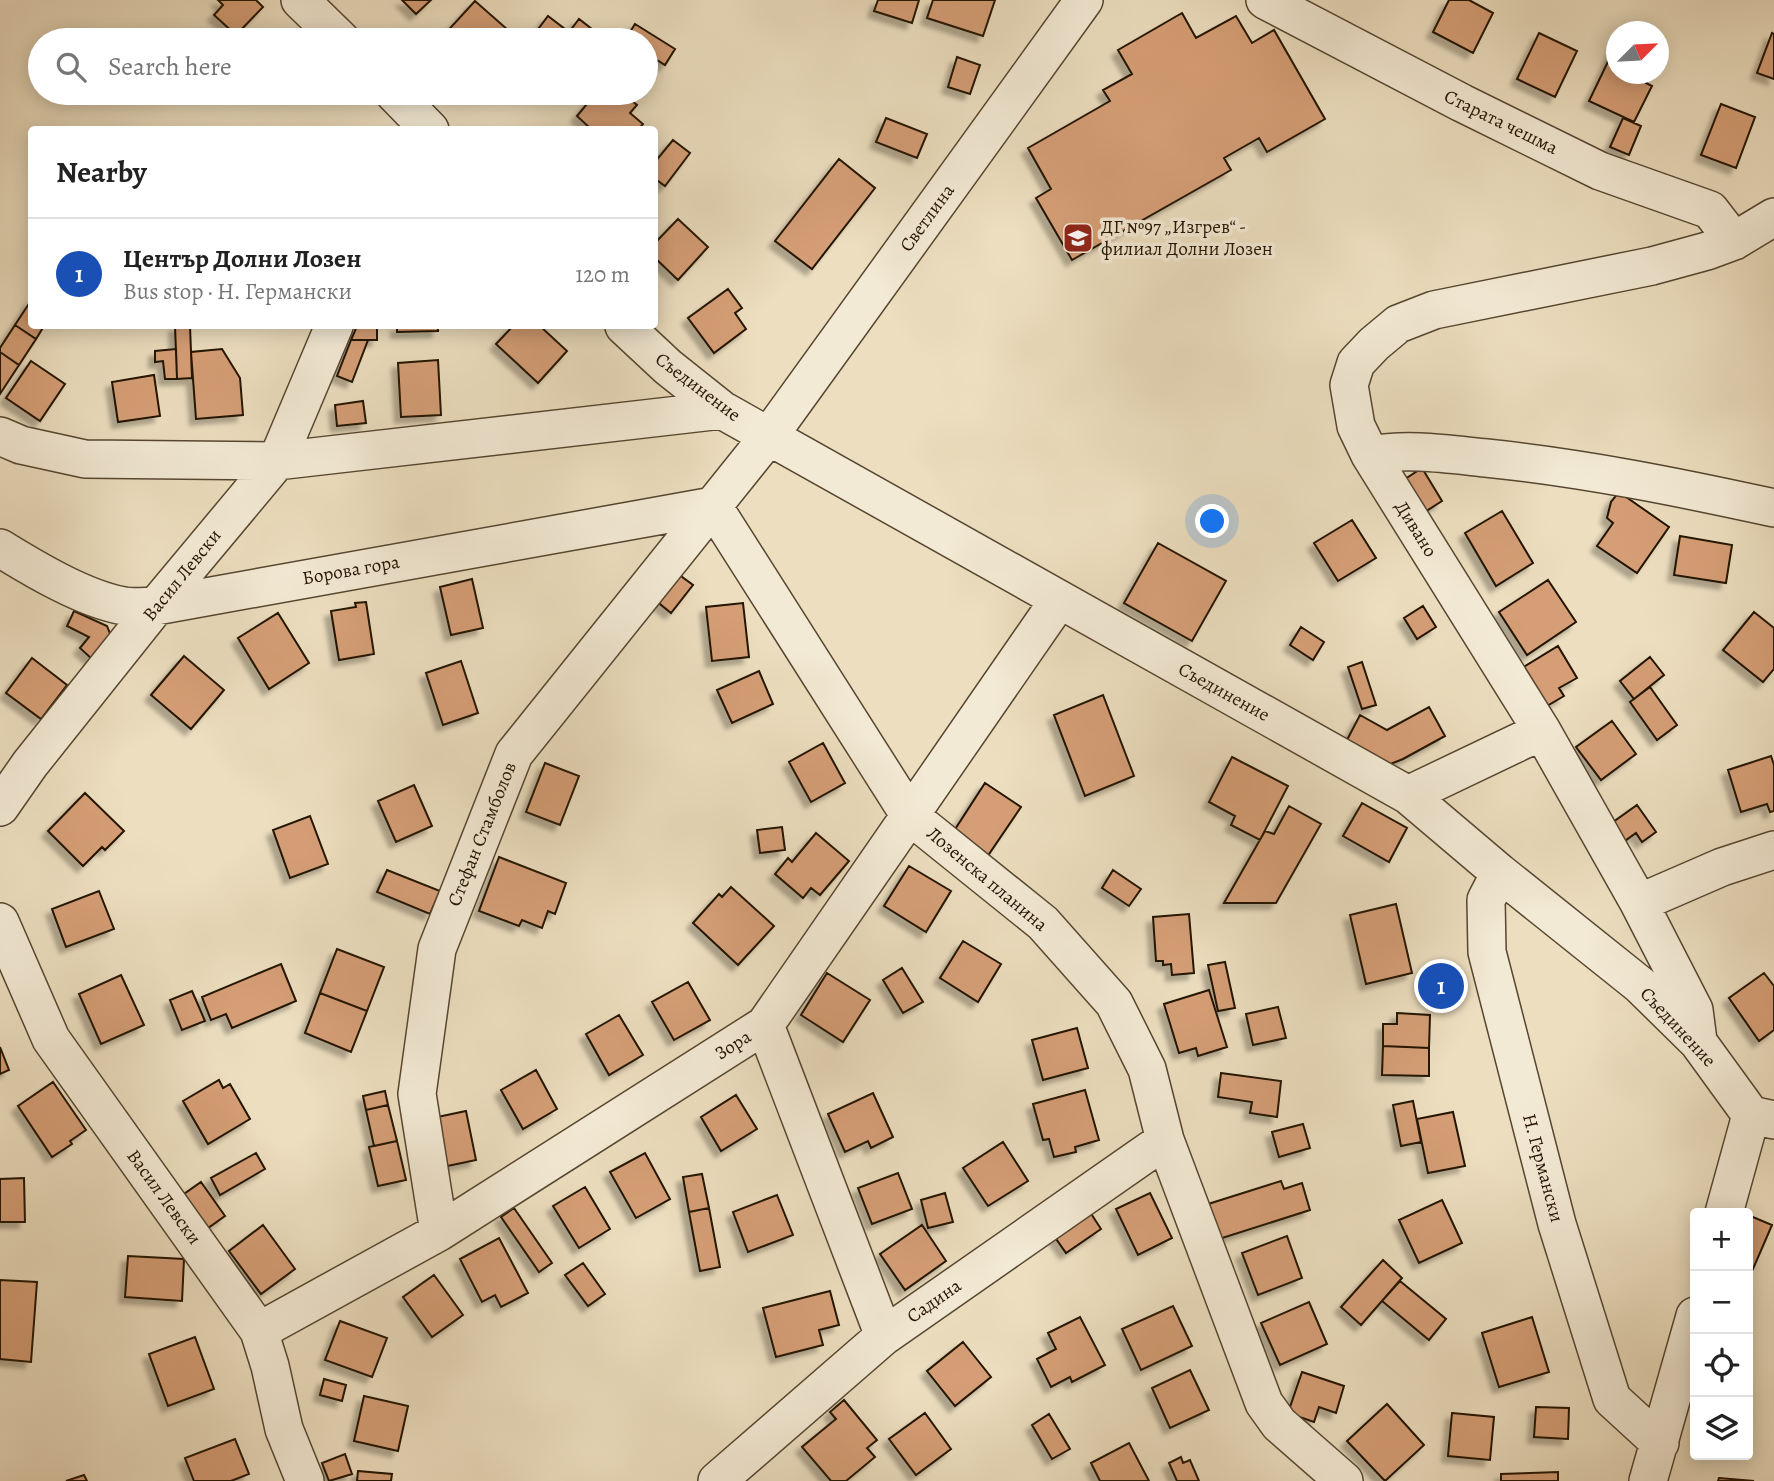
<!DOCTYPE html>
<meta charset="utf-8">
<style>
:root{--surface:#fff;--page:#f2f2f2;--text:#222;--muted:#767676;--line:#e0e0e0;--accent:#db2777}
body{margin:0;font-family:Alegreya,serif;background:var(--page);color:var(--text)}
.controls{position:absolute;right:21px;bottom:21px;display:grid;overflow:hidden;border-radius:7px;box-shadow:0 4px 18px #0003}
.controls button{width:63px;height:63px;display:grid;place-items:center;padding:0;border:0;border-bottom:2px solid var(--line);background:var(--surface);color:var(--text);font:35px sans-serif}
.compass{position:absolute;left:1606px;top:21px;width:63px;height:63px;border-radius:50%;background:var(--surface);box-shadow:0 4px 18px #0003;rotate:66deg}
.you{position:absolute;left:1213px;top:522px;width:24px;height:24px;margin:-18px;border:5px solid #fff;border-radius:50%;background:#1a73e8;box-shadow:0 0 0 10px #1a73e833}
.badge{display:grid;place-items:center;width:46px;height:46px;border-radius:50%;background:var(--accent);color:#fff;font-size:23px;font-weight:700}
.pin{position:absolute;translate:-50% -50%;border:4px solid #fff;box-shadow:0 2px 7px #0006}
.list{margin:0;padding:0;list-style:none}
h2{display:flex;justify-content:space-between;align-items:center;height:91px;margin:0;padding:0 28px;font-size:30px}
h2 small{font-size:23px;font-weight:400;color:var(--muted)}
.list li{display:grid;grid-template-columns:46px 1fr auto;gap:21px;align-items:center;box-sizing:border-box;height:112px;padding:0 28px;border-top:2px solid var(--line)}
.list b{display:block;font-size:26px;white-space:nowrap}
.list p{margin:0;font-size:23px;white-space:nowrap;color:var(--muted)}
.list em{font-size:23px;font-style:normal;color:var(--muted)}
.icon{flex:none;width:38px;height:38px;fill:none;stroke:currentColor;stroke-width:2;stroke-linecap:round;stroke-linejoin:round}
.map{position:relative;flex:none;width:1774px;height:1481px;overflow:hidden}
.search{position:absolute;background:var(--surface);box-shadow:0 4px 18px #0003;left:28px;top:28px;width:630px;height:77px;display:flex;align-items:center;gap:18px;box-sizing:border-box;padding:0 24px;border-radius:38px;color:var(--muted);font-size:26px}
.panel{position:absolute;background:var(--surface);box-shadow:0 4px 18px #0003;left:28px;top:126px;width:630px;height:203px;border-radius:7px}
.map>svg:first-child{display:block}
.building{fill:#d59e76;stroke:#241300;stroke-width:2;filter:url(#shadow)}
.lines{fill:none;stroke-linecap:round;stroke-linejoin:round}
.minor-casing{stroke:#564630;stroke-width:40}
.minor{stroke:#f3ead5;stroke-width:37}
.labels{text-anchor:middle;dominant-baseline:central;stroke-width:7;stroke-linejoin:round;paint-order:stroke}
.street-label{font-size:19px;fill:#241300;stroke:#f3ead5}
.poi-label{font-size:19px;fill:#241300;stroke:#f3ead5;text-anchor:start}
</style>
<div class="map">
<svg width="1774" height="1481" viewBox="0 0 1774 1481">
<defs>
<filter id="shadow"><feDropShadow dx="-6" dy="6" stdDeviation="2" flood-color="#0004"/></filter>
</defs>
<rect width="100%" height="100%" fill="#ecdebf"/>
<filter id="stains"><feTurbulence type="fractalNoise" baseFrequency=".00286" numOctaves="4"/><feColorMatrix values="0 0 0 0 .2 0 0 0 0 .09 0 0 0 0 .02 0 0 0 .5 -.17"/></filter>
<radialGradient id="worn" r=".72"><stop offset=".6" stop-color="#630" stop-opacity="0"/><stop offset="1" stop-color="#630" stop-opacity=".3"/></radialGradient>
<path class="building" d="M218 0H256L263 7 236 35 214 15 223 5Z
M402 0H431L416 14Z
M878 0H919L912 23 874 11Z
M933 0H995L983 36 927 18Z
M1449 0H1469L1493 13 1473 53 1433 32Z
M475 1 508 30 499 40H446L442 37Z
M1182 13 1196 38 1236 16 1252 43 1274 30 1325 119 1267 152 1259 138 1224 158 1231 170 1072 260 1036 198 1051 189 1028 148 1110 101 1103 90 1132 74 1118 50Z
M548 16 569 32 579 19 601 36 597 40H530Z
M635 24 675 49 665 65 646 53V40H625Z
M1539 33 1577 51 1555 97 1517 79Z
M1772 33 1774 34V79L1757 73Z
M1616 45V74H1650L1646 83 1652 86 1634 122 1589 101Z
M957 57 980 65 970 94 948 87Z
M596 93H622L637 105 630 113 643 124 638 130H592L577 116Z
M1721 104 1755 117 1736 168 1701 155Z
M886 118 927 134 917 158 876 142Z
M1623 118 1641 126 1629 155 1610 147Z
M673 140 690 153 665 186 654 178V163Z
M839 159 875 188 812 269 775 241Z
M678 219 708 247 678 280 654 257V244Z
M728 289 742 308 735 313 746 329 714 353 688 318Z
M32 299V326H44L36 339 15 325Z
M15 325 36 339 19 365 0 352V348Z
M175 326H190L192 378 177 379Z
M357 326H377V340H351Z
M397 326H438V331L397 332Z
M513 326H540L567 351 538 383 496 344Z
M351 340H368L352 382 337 376Z
M176 349 177 379H165L163 361 155 362V351Z
M222 349 240 378 243 415 196 419 191 352Z
M0 352 19 365 0 394Z
M438 360 441 415 401 417 398 363Z
M31 361 65 384 40 421 6 398Z
M154 375 160 416 118 422 112 382Z
M363 401 366 423 337 426 335 405Z
M1422 468 1442 501 1417 517 1396 485Z
M1619 492 1669 527 1637 573 1597 546 1613 523 1607 518 1611 502Z
M1502 511 1533 563 1496 586 1465 533Z
M1352 520 1376 558 1338 581 1314 543Z
M1680 536 1732 545 1726 583 1674 575Z
M1158 543 1226 581 1192 641 1124 603Z
M670 568 693 585 671 613 649 595Z
M472 579 483 628 451 635 440 587Z
M1548 580 1576 622 1527 655 1499 612Z
M366 602 374 654 339 660 331 611 356 607 355 603Z
M743 603 749 657 712 661 706 607Z
M1423 606 1436 627 1417 639 1404 618Z
M74 611 107 626 111 636 93 660 80 648 89 637 67 626Z
M1754 612 1774 628V669L1763 682 1723 650Z
M278 613 309 663 269 689 238 638Z
M1301 627 1324 642 1313 660 1290 645Z
M1558 646 1577 678 1559 688 1564 696 1535 713 1512 674Z
M184 656 224 690 191 729 151 695Z
M1650 657 1664 675 1634 699 1620 681Z
M32 658 67 685 41 719 6 693Z
M461 661 478 713 443 725 426 673Z
M1362 662 1376 705 1362 709 1348 667Z
M759 671 773 704 732 723 717 690Z
M1650 687 1677 725 1657 740 1630 702Z
M1103 695 1134 776 1085 796 1054 715Z
M1429 707 1445 736 1403 759 1388 765 1347 740 1360 715 1387 730Z
M1612 721 1636 754 1601 780 1576 747Z
M823 743 845 783 811 802 789 762Z
M1771 756 1774 765V811L1770 812 1767 804 1741 812 1728 770Z
M1232 757 1288 786 1260 840 1231 825 1235 816 1209 802Z
M545 763 579 776 560 825 526 812Z
M985 783 1021 807 987 857 952 834Z
M414 785 432 826 396 842 378 801Z
M85 793 124 831 105 850 102 847 83 866 48 831Z
M1362 803 1407 828 1389 862 1343 836Z
M1637 805 1656 832 1642 842 1636 833 1615 848 1602 830Z
M1289 806 1321 824 1276 903H1224L1265 831 1274 834Z
M310 816 328 864 290 878 273 830Z
M782 827 785 850 760 853 757 830Z
M816 833 849 861 820 895 811 888 803 898 775 874 788 858 792 862Z
M499 857 566 883 555 914 548 911 542 928 522 920 519 926 479 911Z
M909 866 951 891 926 932 884 906Z
M387 870 440 891 430 914 377 892Z
M1113 870 1141 889 1129 906 1102 888Z
M731 887 774 926 738 965 693 923 719 894 722 897Z
M99 891 114 929 66 947 52 909Z
M1396 904 1412 973 1366 984 1350 915Z
M1189 914 1194 973 1172 975 1171 964 1163 965V961H1156L1153 917Z
M963 941 1001 964 978 1002 940 978Z
M337 949 384 967 367 1011 320 993Z
M1225 962 1235 1008 1218 1011 1208 965Z
M281 964 296 1001 232 1028 226 1014 211 1020 202 997Z
M902 968 923 1002 903 1013 883 980Z
M827 973 870 1000 843 1042 801 1015Z
M1764 973 1774 986V1030L1759 1041 1729 998Z
M121 975 144 1025 101 1044 79 994Z
M688 982 710 1020 674 1040 652 1002Z
M1209 990 1227 1047 1198 1056 1196 1048 1179 1053 1164 1004Z
M192 991 205 1021 182 1030 170 1000Z
M320 993 367 1011 351 1052 305 1033Z
M1278 1007 1286 1038 1253 1045 1246 1014Z
M1397 1013 1430 1015 1429 1048 1383 1046V1024H1397Z
M619 1015 643 1055 609 1075 586 1034Z
M1077 1028 1088 1068 1043 1080 1032 1040Z
M1383 1046 1429 1048V1076L1382 1075Z
M0 1047 9 1070 0 1074Z
M536 1070 557 1109 523 1129 501 1090Z
M1221 1073 1281 1081 1277 1117 1250 1113 1252 1102 1218 1097Z
M219 1080 223 1088 230 1084 250 1119 208 1144 183 1101Z
M53 1082 86 1130 70 1141 72 1144 52 1157 18 1106Z
M1085 1090 1099 1140 1075 1147 1076 1152 1054 1157 1049 1139 1043 1140 1033 1104Z
M385 1091 388 1105 366 1110 363 1096Z
M873 1093 893 1137 871 1148 868 1141 845 1152 828 1114Z
M736 1095 757 1129 721 1151 701 1117Z
M1413 1101 1421 1142 1401 1146 1393 1105Z
M388 1105 397 1141 374 1146 366 1110Z
M466 1111 476 1160 438 1168 428 1119Z
M1453 1112 1465 1166 1428 1173 1417 1119Z
M1303 1124 1310 1148 1279 1157 1272 1132Z
M397 1141 406 1180 378 1186 369 1147Z
M1003 1142 1028 1181 988 1206 963 1168Z
M256 1153 265 1169 220 1195 211 1178Z
M645 1153 670 1199 636 1218 610 1172Z
M898 1173 912 1209 872 1224 858 1188Z
M702 1174 709 1208 689 1212 683 1177Z
M24 1178 25 1222H0V1179Z
M1281 1181 1284 1189 1302 1183 1310 1210 1216 1240 1205 1205Z
M201 1182 225 1216 208 1228 184 1194Z
M585 1187 610 1229 579 1248 553 1206Z
M945 1193 953 1222 928 1228 921 1200Z
M1150 1193 1172 1238 1138 1255 1116 1209Z
M777 1195 793 1235 748 1252 733 1212Z
M1442 1200 1462 1243 1419 1263 1399 1220Z
M514 1208 552 1263 539 1272 501 1217Z
M709 1208 720 1267 700 1271 689 1212Z
M1088 1209 1101 1229 1066 1253 1052 1233Z
M1748 1215 1772 1225 1753 1269 1748 1267Z
M263 1225 295 1269 261 1294 229 1251Z
M922 1225 946 1261 905 1290 880 1254Z
M1287 1236 1302 1278 1258 1295 1242 1253Z
M499 1238 528 1293 501 1307 495 1295 482 1302 460 1259Z
M128 1256 184 1259 182 1301 125 1297Z
M1383 1260 1402 1278 1361 1325 1341 1307Z
M583 1263 605 1294 588 1306 565 1275Z
M434 1275 463 1315 432 1337 403 1297Z
M0 1280 37 1282 31 1362 0 1359Z
M1400 1281 1446 1319 1429 1340 1382 1301Z
M830 1291 839 1325 819 1330 823 1345 776 1357 763 1308Z
M1309 1302 1327 1344 1280 1365 1261 1323Z
M1173 1306 1192 1346 1141 1370 1122 1329Z
M1080 1317 1105 1365 1072 1382 1070 1377 1051 1387 1037 1359 1056 1349 1048 1333Z
M1532 1317 1549 1372 1499 1387 1482 1333Z
M340 1321 387 1338 372 1377 325 1360Z
M195 1337 214 1389 168 1406 149 1354Z
M963 1342 991 1377 955 1406 927 1371Z
M1190 1370 1209 1410 1170 1428 1152 1388Z
M1302 1372 1344 1386 1336 1413 1319 1407 1314 1422 1288 1413Z
M324 1379 346 1385 342 1401 320 1395Z
M364 1396 408 1406 398 1451 354 1441Z
M844 1400 877 1440 867 1448 875 1457 846 1481H831L802 1447 836 1419 830 1412Z
M1387 1404 1424 1445 1385 1481 1347 1441Z
M1536 1407 1569 1408 1568 1439 1534 1437Z
M925 1413 951 1449 916 1475 889 1439Z
M1452 1413 1494 1417 1490 1460 1448 1456Z
M1049 1414 1070 1449 1052 1459 1032 1425Z
M235 1439 249 1474 231 1481H194L185 1458Z
M1129 1443 1149 1481H1100L1091 1463Z
M345 1454 352 1474 329 1481 322 1463Z
M1181 1457 1183 1463 1190 1460 1199 1481H1177L1169 1463Z
M358 1471 392 1474 391 1481H357Z
M1558 1472V1481H1501V1474Z
M84 1475 87 1481H66Z
M1719 1478 1754 1481H1718Z"/>
<g class="lines">
<g class="minor-casing">
<path id="minor" d="M300 0 341 40
M1265 0 1462 103 1600 171 1710 210 1734 241
M394 93 430 130
M624 326 668 367 722 410 1408 795 1500 873 1640 985 1698 1042 1751 1115 1774 1120
M0 436 21 445 85 459 277 461 722 410
M1370 455C1408 448 1447 454 1486 458 1583 468 1678 487 1774 508
M0 548C34 569 84 599 124 606 134 608 146 606 156 606L713 506 910 816 1043 923 1114 1003 1147 1069 1165 1140 1264 1403 1279 1424 1344 1481
M1408 795 1542 731
M0 807 30 764 156 606 277 461 334 326
M1500 873 1486 900 1487 952 1557 1224 1612 1399 1660 1443
M1639 903 1722 867 1774 850
M0 922 51 1039 259 1331 270 1366 284 1429 305 1481
M765 1025 884 1336
M1698 1041 1694 1010 1639 903 1542 731 1370 455 1356 426 1349 385 1356 363 1374 344 1398 324 1434 310 1652 266 1707 251 1734 241 1774 217
M1724 1213 1751 1115
M439 1232 417 1094 437 949 514 754 769 436 1084 0
M259 1331 439 1232 765 1025 1059 600
M717 1481 884 1336 1165 1140
M1648 1481 1695 1316"/>
</g>
<use href="#minor" class="minor"/>
</g>
<defs>
<g id="school-square" transform="scale(1.575)"><rect x="-9" y="-9" width="18" height="18" rx="4" fill="#8f2418" stroke="#f3ead5"/><path d="M0-5L7-2L0 1L-7-2ZM-4 1L0 2.5L4 1V4Q0 6-4 4Z" fill="#fff"/></g>
</defs>
<g fill-rule="evenodd">
<use href="#school-square" x="1078" y="238"/>
</g>
<g class="labels">
<g class="street-label">
<text transform="translate(1501 122) rotate(26)">Старата чешма</text>
<text transform="translate(927 218) rotate(-54)">Светлина</text>
<text transform="translate(698 387) rotate(37)">Съединение</text>
<text transform="translate(1416 529) rotate(58)">Дивано</text>
<text transform="translate(351 570) rotate(-10)">Борова гора</text>
<text transform="translate(182 575) rotate(-51)">Васил Левски</text>
<text transform="translate(1224 692) rotate(29)">Съединение</text>
<text transform="translate(482 834) rotate(-68)">Стефан Стамболов</text>
<text transform="translate(987 879) rotate(40)">Лозенска планина</text>
<text transform="translate(1678 1027) rotate(47)">Съединение</text>
<text transform="translate(733 1045) rotate(-32)">Зора</text>
<text transform="translate(1543 1168) rotate(75)">Н. Германски</text>
<text transform="translate(164 1197) rotate(54)">Васил Левски</text>
<text transform="translate(934 1301) rotate(-35)">Садина</text>
</g>
<g class="poi-label">
<text x="1101" y="227">ДГ №97 „Изгрев“ -<tspan x="1101" dy="22">филиал Долни Лозен</tspan></text>
</g>
</g>
<rect width="100%" height="100%" filter="url(#stains)"/>
<rect width="100%" height="100%" fill="url(#worn)"/>
</svg>
<div class="controls">
<button>+</button>
<button>−</button>
<button><svg class="icon" aria-label="locate" viewBox="0 0 24 24"><circle cx="12" cy="12" r="6"/><path d="M12 2v4M12 18v4M2 12h4M18 12h4"/></svg></button>
<button><svg class="icon" aria-label="layers" viewBox="0 0 24 24"><path d="M12 4l9 5-9 5-9-5zM3 14l9 5 9-5"/></svg></button>
</div>
<svg class="compass" viewBox="-18 -18 36 36"><path d="M0-13l5 13h-10z" fill="#e53935"/><path d="M0 13l5-13h-10z" fill="#767676"/></svg>
<div class="you"></div>
<div class="pin badge" style="left:1441px;top:986px;background:#1a4fb4">1</div>
<div class="search"><svg class="icon" aria-label="search" viewBox="0 0 24 24"><circle cx="10" cy="10" r="6"/><path d="M15 15l6 6"/></svg>Search here</div>
<section class="panel">
<h2>Nearby<small></small></h2>
<ul class="list">
<li><span class="badge" style="background:#1a4fb4">1</span><div><b>Център Долни Лозен</b><p>Bus stop · Н. Германски</p></div><em>120 m</em></li>
</ul>
</section>
</div>
